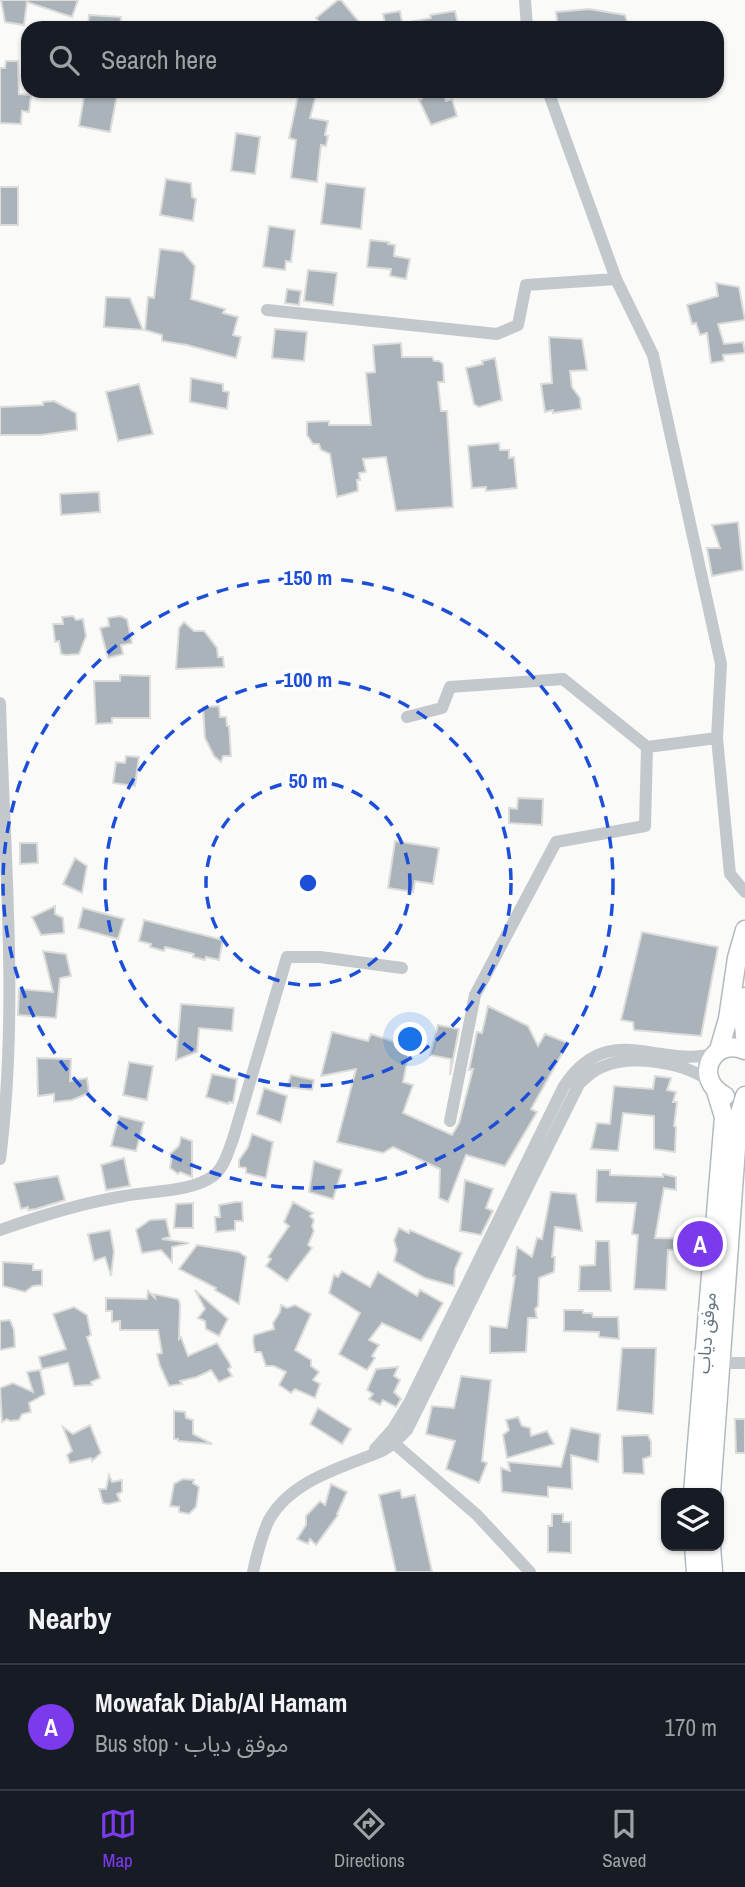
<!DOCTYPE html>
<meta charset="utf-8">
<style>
:root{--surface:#171b24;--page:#20242c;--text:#f1f3f6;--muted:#9ea1a6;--line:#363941;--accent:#7c3aed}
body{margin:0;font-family:"Archivo Narrow","Noto Sans Arabic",sans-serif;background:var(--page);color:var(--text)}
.controls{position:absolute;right:21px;bottom:21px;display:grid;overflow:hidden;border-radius:14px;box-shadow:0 2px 5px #0004}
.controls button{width:63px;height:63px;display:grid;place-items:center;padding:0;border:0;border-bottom:2px solid var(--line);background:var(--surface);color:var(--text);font:35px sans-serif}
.you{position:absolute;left:411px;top:1040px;width:24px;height:24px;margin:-18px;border:5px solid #fff;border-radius:50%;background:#1a73e8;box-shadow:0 0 0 10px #1a73e833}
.badge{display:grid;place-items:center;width:46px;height:46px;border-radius:50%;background:var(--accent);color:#fff;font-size:23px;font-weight:700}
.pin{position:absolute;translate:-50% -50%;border:4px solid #fff;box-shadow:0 2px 7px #0006}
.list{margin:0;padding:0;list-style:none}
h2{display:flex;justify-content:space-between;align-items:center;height:91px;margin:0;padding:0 28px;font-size:30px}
h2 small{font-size:23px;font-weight:400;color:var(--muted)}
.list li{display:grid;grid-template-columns:46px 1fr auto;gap:21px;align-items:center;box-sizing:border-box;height:126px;padding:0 28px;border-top:2px solid var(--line)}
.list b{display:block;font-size:26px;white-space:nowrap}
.list p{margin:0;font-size:23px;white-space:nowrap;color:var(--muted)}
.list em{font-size:23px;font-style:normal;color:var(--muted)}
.icon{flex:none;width:38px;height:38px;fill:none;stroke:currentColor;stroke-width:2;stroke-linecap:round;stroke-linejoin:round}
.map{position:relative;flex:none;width:745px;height:1572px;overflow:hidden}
.search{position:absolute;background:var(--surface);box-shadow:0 2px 5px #0004;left:21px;right:21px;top:21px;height:77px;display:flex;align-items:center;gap:18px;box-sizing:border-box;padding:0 24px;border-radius:21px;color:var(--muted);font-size:26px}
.sheet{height:217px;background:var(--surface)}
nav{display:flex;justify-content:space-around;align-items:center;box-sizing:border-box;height:98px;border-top:2px solid var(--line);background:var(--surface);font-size:19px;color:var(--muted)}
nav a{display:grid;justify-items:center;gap:4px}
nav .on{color:var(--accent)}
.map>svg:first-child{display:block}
.building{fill:#aab3b9;stroke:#dcdcda;stroke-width:2}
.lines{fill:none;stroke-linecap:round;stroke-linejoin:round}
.secondary-casing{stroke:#b3babf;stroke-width:21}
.minor{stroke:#c3c8cc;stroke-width:12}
.secondary{stroke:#fff;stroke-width:18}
.ring{fill:none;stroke:#1d4ed8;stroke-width:3.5;stroke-dasharray:12 9}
.labels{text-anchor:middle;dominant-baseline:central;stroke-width:7;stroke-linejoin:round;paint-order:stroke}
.street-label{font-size:18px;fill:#657683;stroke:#fff}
.centre{fill:#1d4ed8;stroke:#fff;stroke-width:3.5}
.ring-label{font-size:21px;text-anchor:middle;font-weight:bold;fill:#1d4ed8;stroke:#fff;stroke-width:7;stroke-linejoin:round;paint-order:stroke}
</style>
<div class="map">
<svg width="745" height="1572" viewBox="0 0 745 1572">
<rect width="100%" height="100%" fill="#fafaf8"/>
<path class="building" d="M1 0H78L72 17 27 2 24 25 5 22Z
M338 0H341L364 28H324L316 18Z
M589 9 625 15 629 28H558L556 12Z
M400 11 403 28H386L383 14Z
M455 11 459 28H405L404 23 431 18 430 15Z
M89 15 121 17 120 28H88Z
M6 61H18L19 94 31 95 29 112 22 111 21 124 0 123V68H5Z
M85 91 117 95 110 132 79 126Z
M299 91H317L310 118 328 121 325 135 328 136 326 146 321 145 317 182 291 178 296 140 289 138Z
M437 92 438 96 444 94 446 101 452 99 457 116 431 125 419 100 422 99V97Z
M236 133 260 137 255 174 231 171Z
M166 179 191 183 192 197 196 199 193 221 160 215Z
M326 183 365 188 361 229 321 224Z
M0 187H18V225H0Z
M269 226 295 230 291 262 286 261 285 270 263 267Z
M370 240 389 242 388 244 395 245 394 256 410 259 406 279 390 276 391 269 367 267Z
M160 249 183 252 195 266 191 299 225 309 223 313 238 317 233 335 241 337 236 358 187 345 162 341V335L145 330 148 297 154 298Z
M308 270 337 273 333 305 304 301Z
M716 283 739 287 745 320 718 324 724 344 743 342 745 353 723 355 724 361 711 363 707 333 700 335 696 323 692 324 687 305 718 296Z
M287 289 301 291 299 305 285 303Z
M106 297 130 298 143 330 104 327Z
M275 329 307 332 304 361 272 358Z
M549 337 582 339 587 370 570 371 572 387 580 398 581 409 553 413V410L545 412 541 384 552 383Z
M401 343 402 357H432L434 361H439L443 364 444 382H438L441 411H447L453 507 396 511 386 457 363 459 366 472 359 473 360 480H357L358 491 337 497 330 454 321 450 319 444H313L307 435V422L329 421V425H371L366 373 375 372 373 345Z
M495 358 502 400 479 407 474 404 466 368 483 364 482 361Z
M191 378 223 384V391L229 392 227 409 190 402Z
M139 384 153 434 118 441 106 392Z
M54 401 76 413 77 430 41 435H0V407L43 405V402Z
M499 443 500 450H509V458L514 457 517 488 486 491V487L472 488 468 446Z
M99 492 100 512 61 515 60 494Z
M738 522 743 570 712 576 707 548H720L712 525Z
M73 616 76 620 83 619 86 636 79 654 66 655 61 654 59 641 55 642 53 624H63L62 617Z
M120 616 127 619 132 643 121 645 123 654 108 658 100 628 109 626 108 618Z
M184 622 194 631H204L217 648 218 657H223L224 667 176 669 179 628Z
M120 675 150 676V718H112V723L96 724 94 681H120Z
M219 706 220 717H226L227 726H229L231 756H223L221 762 214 756 205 738 203 707Z
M126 756 139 757 135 786 113 783 116 762 125 763Z
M518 798 543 799 542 825 509 823V808L517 809Z
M395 841 439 848 433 884 415 881 413 892 388 888Z
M20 843H37L38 863 20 864Z
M75 858 87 866 82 893 63 884Z
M55 906V914L63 918 64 933 41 935 32 917Z
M83 908 124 919 118 939 78 928Z
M144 920 223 940 219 960 206 957 205 960 193 957 194 954 165 947 164 951 150 947 151 944 139 941Z
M642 932 718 947 701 1036 634 1030 633 1022 621 1020Z
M43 951 66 954 71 976 60 978 56 1018 18 1015 19 989 53 992Z
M181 1004 234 1008 232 1031 199 1028 197 1052 176 1060Z
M488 1006 528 1026 538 1046 545 1034 568 1043 531 1109 537 1112 505 1166 466 1155 448 1202 439 1198 440 1169 393 1147 383 1153 337 1142 356 1069 321 1076 332 1032 368 1041 371 1034 410 1047 403 1082 413 1085 403 1113 452 1135 459 1123 473 1069 469 1070 477 1032 482 1033Z
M438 1025 459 1029 450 1075 451 1059 430 1055Z
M37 1058 71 1059 70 1081 87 1078 89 1093 72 1100 54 1102V1094L38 1096Z
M129 1062 153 1066 147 1100 123 1095Z
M212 1074 237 1079 233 1103 229 1102 228 1104 206 1097Z
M291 1075 314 1080 312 1090 287 1087Z
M655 1076 671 1078 667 1090 676 1092 673 1102H677L674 1126 676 1127 675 1152 654 1149V1116L623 1113 618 1151 591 1149 597 1123 610 1124 614 1086 653 1089Z
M264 1088 287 1096 281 1123 257 1114Z
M119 1116 144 1122 136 1151 111 1146Z
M252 1134 273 1142 266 1178 246 1173V1168L239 1167V1160L248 1147Z
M181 1137 192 1141V1177L180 1172 178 1174 170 1168 172 1155 170 1154 179 1146Z
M124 1158 130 1186 106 1190 101 1165Z
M314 1161 342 1170 333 1199 309 1192Z
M597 1170H610V1175L663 1177V1174L676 1177V1190L664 1188 655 1238 703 1239 702 1249 668 1250 666 1290 634 1289 638 1235 632 1234 636 1203 596 1202Z
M58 1176 65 1200 36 1209 28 1210V1207L21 1209 14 1183Z
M465 1180 493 1189 486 1208 493 1211 481 1235 460 1231Z
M551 1192 576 1194 582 1231 555 1227 552 1257H555L554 1272 539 1278 538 1306 535 1309 537 1318H528L526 1352 490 1353V1326L507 1328 515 1276H513L517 1247 532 1257 537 1238 542 1239Z
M236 1202H242L243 1221H235V1230L216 1232 215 1217H220L219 1205Z
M293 1202 313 1213 310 1216 314 1220 312 1226 314 1231 308 1245 312 1248 287 1281 266 1266 271 1259 268 1257 289 1226 284 1222Z
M193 1203V1228H174L176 1204Z
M166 1219 170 1237 162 1239 189 1243 172 1247V1262L161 1250 142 1253 136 1230 150 1220Z
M399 1228 409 1233 410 1230 462 1253 455 1269 454 1286 425 1278 394 1261 397 1250 394 1240Z
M110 1230 114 1251 111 1276 105 1257 94 1261 88 1234Z
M596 1241H609L611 1291H579L580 1266 595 1265Z
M197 1245 239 1252 246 1257 239 1304 215 1290 216 1288 179 1269Z
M3 1262 33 1264V1270H42V1285L33 1286 25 1292 3 1286Z
M342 1271 370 1287 378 1272 417 1296 420 1290 443 1303 421 1341 382 1323 369 1340 379 1345 372 1356 375 1358 367 1370 339 1354 360 1313 329 1293 334 1275 338 1277Z
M195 1290 228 1319 219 1336 206 1329 205 1321 198 1318 205 1309Z
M148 1291 155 1298 154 1294 178 1299 180 1304 179 1339 181 1337 188 1356 217 1343 229 1362 231 1367 228 1369 232 1376 219 1382 211 1370 197 1377 180 1381 182 1384 169 1386 160 1366 157 1354 162 1353 158 1330H120V1321L112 1322V1311H106V1298L147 1299Z
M281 1305 287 1308 295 1305 311 1314 295 1350 311 1360V1366L319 1372 313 1380 320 1384 315 1398 295 1389 291 1393 279 1385 286 1372 274 1366H266L261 1352H255L253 1341 254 1335 274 1329 273 1323 280 1312Z
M74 1307 87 1315 91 1335 87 1337 100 1378 91 1382 92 1385 74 1386 68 1363 42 1369 39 1357 66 1349 53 1314Z
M564 1310H583V1313H592L593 1317H618L619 1339 599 1337V1332L564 1331Z
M10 1320 14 1330 15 1347 0 1350V1321Z
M622 1348H656L653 1414 617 1410Z
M398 1367 394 1376 400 1380 394 1392 401 1399 396 1407 383 1400 380 1405 369 1399 373 1394 367 1390 376 1369Z
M40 1370 45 1394 29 1403 31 1412 22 1414 19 1420 10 1421 7 1419 2 1422 0 1388 13 1383 33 1392 27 1372Z
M461 1376 491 1380 482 1461 487 1463 479 1483 446 1469 455 1441 426 1434 432 1406 454 1408Z
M318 1408 351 1429 342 1444 310 1424Z
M174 1411 185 1412 186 1418 193 1420V1434L212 1444 178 1441V1439H174Z
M518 1417 522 1426 530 1428 531 1436 547 1431 554 1444 507 1458 503 1435 509 1430 506 1420Z
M735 1419H745V1453H736Z
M90 1425 101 1453 92 1461 91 1458 70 1463 67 1455 72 1451 63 1427 73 1434Z
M571 1428 600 1434 598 1462 571 1455 572 1489 548 1487V1497L502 1492 501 1468 510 1471 508 1462 561 1467Z
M648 1435 651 1442V1456L643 1459 644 1474 623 1473 622 1436Z
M109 1475 112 1482 122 1480V1492L117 1494 120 1501 109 1504 103 1503 99 1489H106Z
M183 1479 194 1480 193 1483 199 1487 196 1507 189 1514 179 1512V1507L170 1506 174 1484Z
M331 1484 347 1492 337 1514 338 1515 316 1545 310 1539 308 1544 297 1539 306 1525V1516L320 1501 325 1505Z
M400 1490 402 1498 415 1495 432 1572H396L379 1495Z
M552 1514H563V1522H571V1553L548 1552V1526H552Z"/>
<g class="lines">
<g class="secondary-casing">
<path id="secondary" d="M745 997 743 1013 745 1036
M719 1050 728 1019 737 958 745 930
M725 1096C692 1079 712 1036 745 1050
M693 1493 724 1117 716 1091
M711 1493 738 1120 745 1096
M694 1546 696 1572
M711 1546 713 1572"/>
</g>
<path class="minor" d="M525 0 527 28
M548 91 616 279 653 355 721 664 717 738
M267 310 497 334 518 325 526 285 616 279
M0 703C4 854 19 1008 0 1159
M407 717 442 708 450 687 563 679 647 747
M450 1121 475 995 556 842 645 826 647 747 717 738 730 874 745 892
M0 1230C40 1216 82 1203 124 1196 150 1191 192 1192 213 1176 224 1168 228 1152 233 1139L287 957H320L402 968
M720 1363H745
M388 1438 477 1515 530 1572
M375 1449 393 1429 409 1403 564 1086C609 1018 659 1070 716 1053
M253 1572C257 1555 261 1536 269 1520 291 1480 343 1467 382 1451L393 1444 407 1430 579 1084C586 1077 593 1070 602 1067 631 1054 684 1062 709 1081"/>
<use href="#secondary" class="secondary"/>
</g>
<g class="ring">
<circle cx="308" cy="883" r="102"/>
<circle cx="308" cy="883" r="203"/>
<circle cx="308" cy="883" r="305"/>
</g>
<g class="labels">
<g class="street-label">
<text transform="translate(706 1333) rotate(-85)">موفق دياب</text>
</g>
</g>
<circle cx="308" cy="883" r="10" class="centre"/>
<g class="ring-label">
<text x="308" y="585">150 m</text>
<text x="308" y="687">100 m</text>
<text x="308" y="788">50 m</text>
</g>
</svg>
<div class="controls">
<button><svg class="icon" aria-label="layers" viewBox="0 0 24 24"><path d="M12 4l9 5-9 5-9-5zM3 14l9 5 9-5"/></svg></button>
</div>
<div class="you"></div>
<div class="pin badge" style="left:700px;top:1244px">A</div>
<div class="search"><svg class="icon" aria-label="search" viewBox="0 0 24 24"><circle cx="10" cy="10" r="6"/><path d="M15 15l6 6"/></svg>Search here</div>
</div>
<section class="sheet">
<h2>Nearby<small></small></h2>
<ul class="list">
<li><span class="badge">A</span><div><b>Mowafak Diab/Al Hamam</b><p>Bus stop · موفق دياب</p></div><em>170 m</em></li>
</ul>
</section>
<nav>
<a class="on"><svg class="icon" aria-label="map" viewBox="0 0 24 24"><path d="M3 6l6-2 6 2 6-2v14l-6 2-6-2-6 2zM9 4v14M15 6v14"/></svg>Map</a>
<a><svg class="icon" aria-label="directions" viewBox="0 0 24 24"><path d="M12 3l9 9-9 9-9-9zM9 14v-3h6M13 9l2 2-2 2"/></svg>Directions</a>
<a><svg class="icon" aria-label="saved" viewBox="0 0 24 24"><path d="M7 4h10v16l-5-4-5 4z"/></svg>Saved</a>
</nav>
